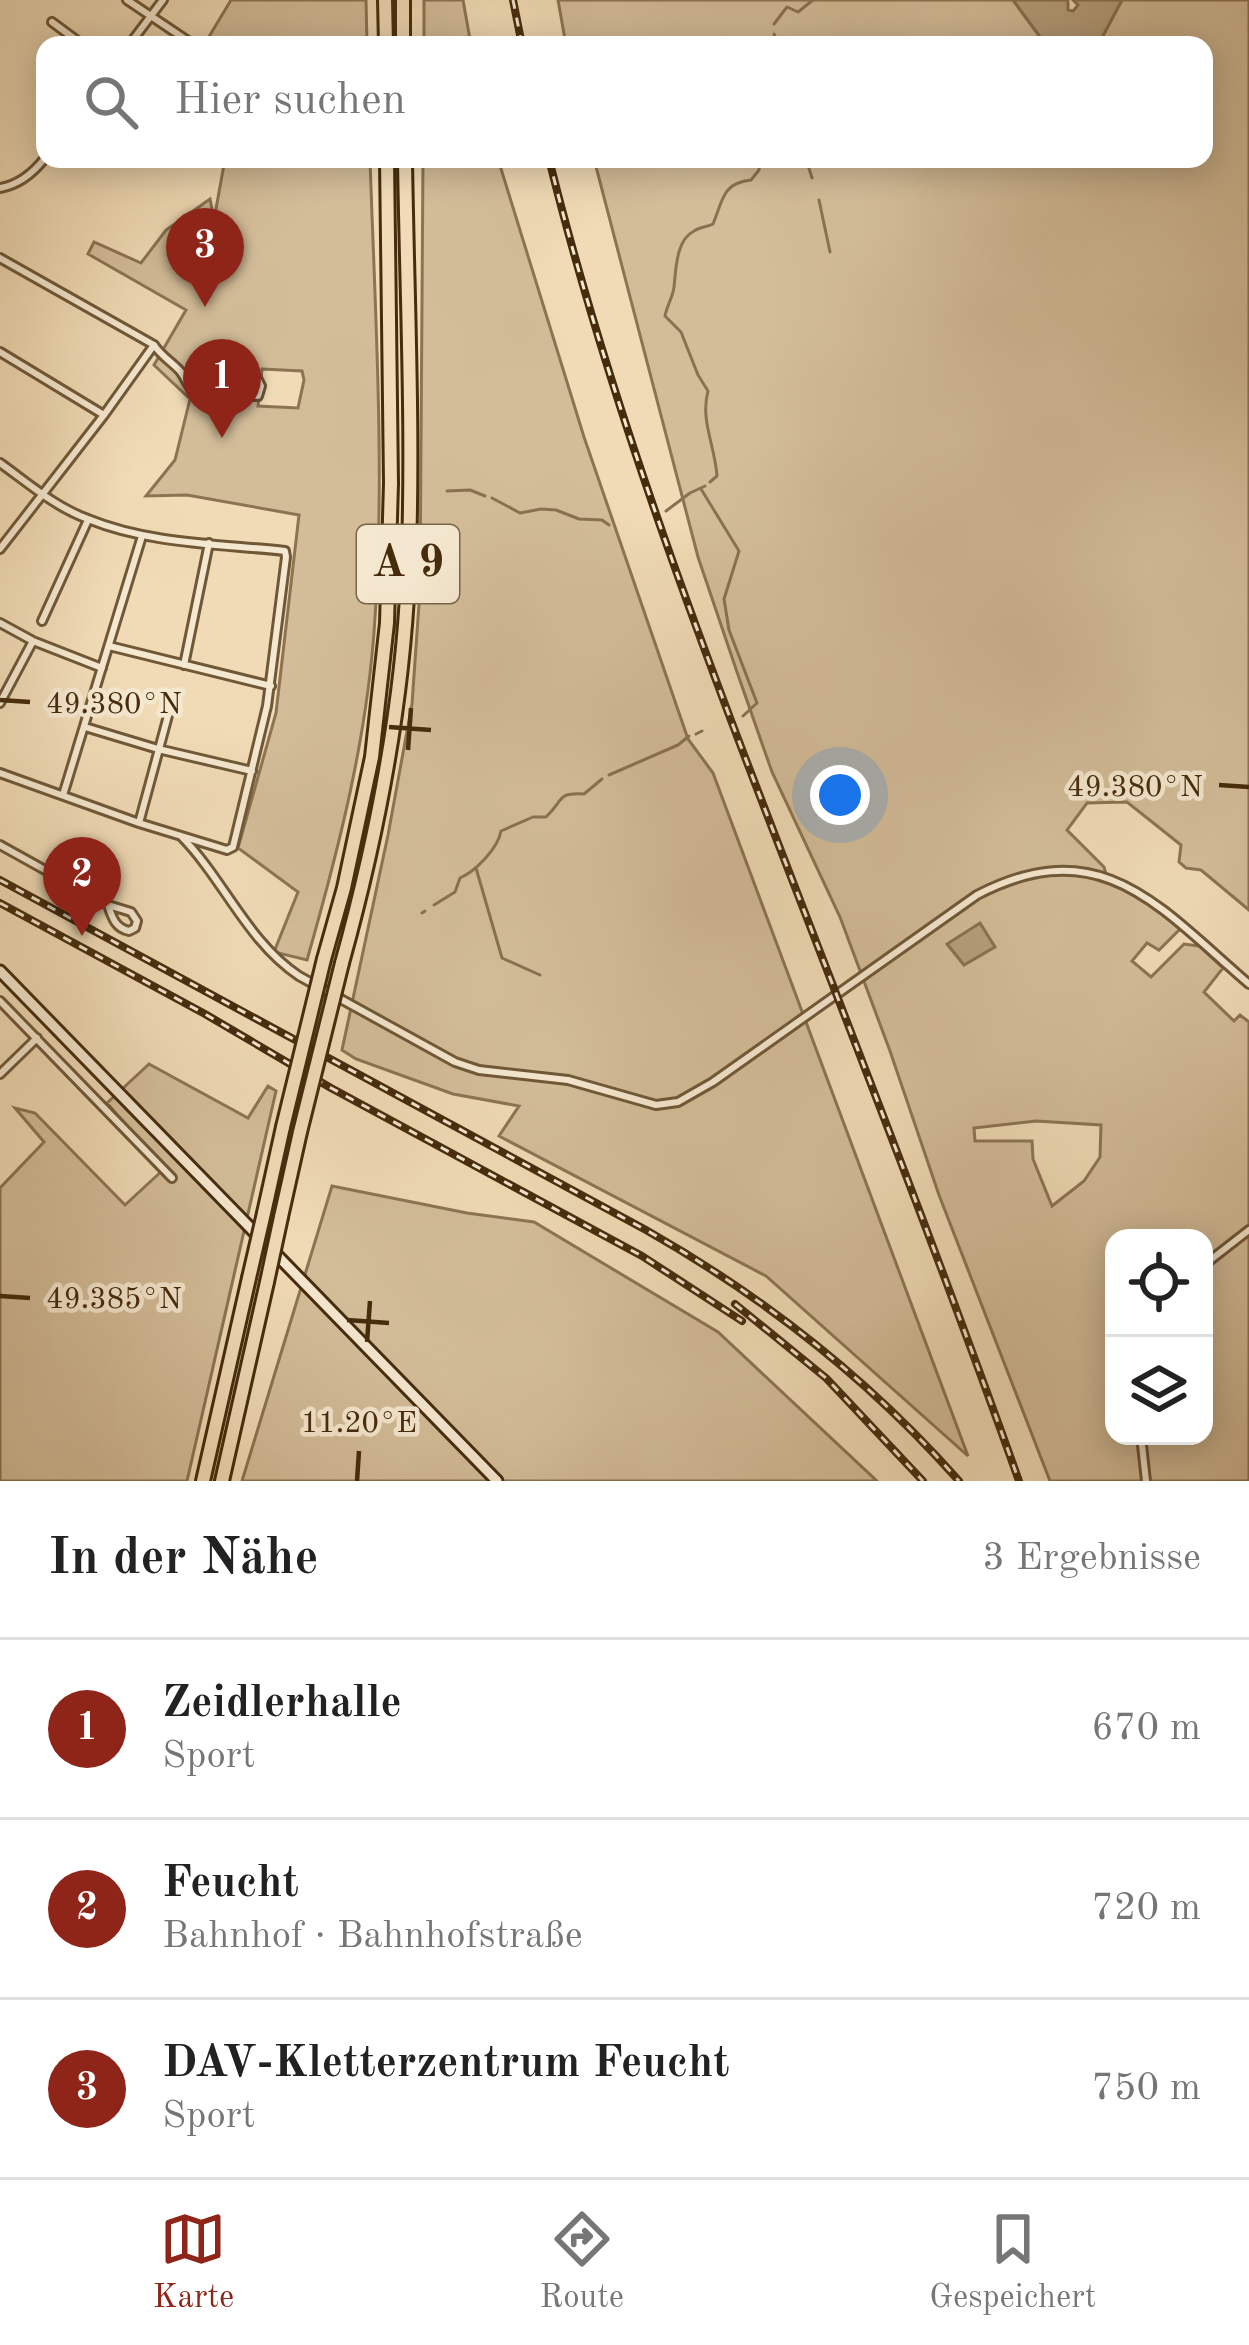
<!DOCTYPE html>
<html lang="de">
<meta charset="utf-8">
<style>
:root{--surface:#fff;--page:#f2f2f2;--text:#222;--muted:#767676;--line:#e0e0e0;--accent:#8f2418}
body{margin:0;font-family:"Old Standard TT",serif;background:var(--page);color:var(--text)}
.controls{position:absolute;right:36px;bottom:36px;display:grid;overflow:hidden;border-radius:24px;box-shadow:0 6px 30px #0003}
.controls button{width:108px;height:108px;display:grid;place-items:center;padding:0;border:0;border-bottom:3px solid var(--line);background:var(--surface);color:var(--text);font:60px sans-serif}
.you{position:absolute;left:840px;top:795px;width:42px;height:42px;margin:-30px;border:9px solid #fff;border-radius:50%;background:#1a73e8;box-shadow:0 0 0 18px #1a73e833}
.badge{display:grid;place-items:center;width:78px;height:78px;border-radius:50%;background:var(--accent);color:#fff;font-size:39px;font-weight:700}
.pin{position:absolute;translate:-50% -99px;filter:drop-shadow(0 3px 6px #0008)}
.pin::after{content:'';position:absolute;top:63px;width:42px;height:36px;background:inherit;clip-path:polygon(0 0,100% 0,50% 100%)}
.list{margin:0;padding:0;list-style:none}
h2{display:flex;justify-content:space-between;align-items:center;height:156px;margin:0;padding:0 48px;font-size:51px}
h2 small{font-size:39px;font-weight:400;color:var(--muted)}
.list li{display:grid;grid-template-columns:78px 1fr auto;gap:36px;align-items:center;box-sizing:border-box;height:180px;padding:0 48px;border-top:3px solid var(--line)}
.list b{display:block;font-size:45px;white-space:nowrap}
.list p{margin:0;font-size:39px;white-space:nowrap;color:var(--muted)}
.list em{font-size:39px;font-style:normal;color:var(--muted)}
.icon{flex:none;width:66px;height:66px;fill:none;stroke:currentColor;stroke-width:2;stroke-linecap:round;stroke-linejoin:round}
.map{position:relative;flex:none;width:1249px;height:1481px;overflow:hidden}
.search{position:absolute;background:var(--surface);box-shadow:0 6px 30px #0003;left:36px;right:36px;top:36px;height:132px;display:flex;align-items:center;gap:30px;box-sizing:border-box;padding:0 42px;border-radius:24px;color:var(--muted);font-size:45px}
.sheet{height:696px;background:var(--surface)}
nav{display:flex;justify-content:space-around;align-items:center;box-sizing:border-box;height:168px;border-top:3px solid var(--line);background:var(--surface);font-size:33px;color:var(--muted)}
nav a{display:grid;justify-items:center;gap:6px}
nav .on{color:var(--accent)}
.map>svg:first-child{display:block}
.green{fill:#d3bd99;stroke:#8c7453;stroke-width:3;fill-rule:evenodd}
.water{fill:#b6a07d;stroke:#897250;stroke-width:3}
.lines{fill:none;stroke-linecap:round;stroke-linejoin:round}
.stream{stroke:#897250;stroke-width:3}
.minor-casing{stroke:#705837;stroke-width:12}
.secondary-casing{stroke:#462c0d;stroke-width:15}
.motorway-casing{stroke:#462c0d;stroke-width:18}
.minor{stroke:#f5e8d0;stroke-width:6}
.secondary{stroke:#f5e8d0;stroke-width:9}
.motorway{stroke:#f0dbb6;stroke-width:12}
.rail-casing{stroke:#462c0d;stroke-width:8}
.rail{stroke:#f5e8d0;stroke-width:3;stroke-dasharray:9;stroke-linecap:butt}
.motorway-bridge-casing{stroke:#462c0d;stroke-width:18;stroke-linecap:butt}
.motorway-bridge{stroke:#f0dbb6;stroke-width:12}
.ticks{fill:none;stroke:#462c0d;stroke-width:4.5}
.labels{text-anchor:middle;dominant-baseline:central;stroke-width:9;stroke-linejoin:round;paint-order:stroke}
.shield{fill:#f5e8d0;stroke:#7a6448;stroke-width:3}
.shield-label{font-size:45px;font-weight:bold;fill:#462c0d}
.ticks-label{font-size:30px;text-anchor:middle;fill:#462c0d;stroke:#f5e8d0;stroke-width:9;stroke-linejoin:round;paint-order:stroke}
</style>
<div class="map">
<svg width="1249" height="1481" viewBox="0 0 1249 1481">
<rect width="100%" height="100%" fill="#f0dbb6"/>
<filter id="stains"><feTurbulence type="fractalNoise" baseFrequency=".00167" numOctaves="4"/><feColorMatrix values="0 0 0 0 .2 0 0 0 0 .09 0 0 0 0 .02 0 0 0 .5 -.17"/></filter>
<radialGradient id="worn" r=".72"><stop offset=".6" stop-color="#630" stop-opacity="0"/><stop offset="1" stop-color="#630" stop-opacity=".3"/></radialGradient>
<path class="green" d="M231 0H366L367 45H204Z
M424 0H463L471 45H424Z
M558 0H1013L1046 45H566Z
M1122 0H1249V910L1201 870 1186 868 1179 862 1181 845 1127 802 1087 803 1067 830 1104 867 1108 881 1147 901 1180 929 1159 950 1147 943 1132 961 1151 977 1184 944 1199 946 1223 968 1204 992 1234 1021 1240 1015 1249 1022V1481H1050L939 1195 890 1051 840 917 772 772 737 672 698 557 594 159H1204V45H1098ZM1036 1121 1101 1125 1100 1157 1084 1181 1052 1206 1033 1159 1032 1141H975L974 1128ZM1114 1238H1204V1436H1114Z
M225 159H370C375 312 385 466 375 618 368 735 339 848 307 960L274 952 298 892 238 848 276 713 299 515 187 495 146 496 175 460 190 399 154 365 186 310 88 254 94 242 141 263 166 230 210 199 214 220ZM262 369 302 371 304 380 298 408 258 406Z
M423 159H498L584 437 688 739 713 773 968 1456 766 1276 499 1136 519 1106 453 1094 356 1059 342 1050 388 835 412 704 420 590Z
M149 1064 248 1118 268 1086 276 1091 187 1481H0V1188L44 1142 15 1108 35 1113 125 1205 164 1169 107 1103Z
M332 1186 467 1213 534 1222 718 1332 877 1481H242Z"/>
<path class="water" d="M1013 0H1068V10L1073 11 1078 5 1073 0H1122L1098 45H1046Z
M980 923 995 947 964 965 947 944Z"/>
<g class="lines">
<path class="stream" d="M774 24 787 7 798 12 813 0
M774 34 779 45
M806 159 812 178
M819 200 830 252
M710 482 717 476C715 446 700 420 708 391L698 375 681 332 665 316C667 305 673 297 674 287 676 269 676 240 694 231 700 227 707 227 713 224 723 200 722 183 751 180L759 170 760 159
M701 489 739 551 724 599 729 630 757 703 743 716
M447 491 470 490 485 496
M492 498 520 513 541 509 556 510 579 519 602 520 609 525
M666 511 690 493 705 486
M696 734 702 731
M609 775 678 745 689 736
M476 868 502 958 540 975
M434 905 455 892 460 878C476 871 498 848 501 831L533 817H546C564 800 557 792 584 794L602 779
M422 913 425 911"/>
<g class="minor-casing">
<path id="minor" d="M127 0 194 45
M52 22 83 45
M129 45 163 0
M0 188C18 185 34 172 45 158
M0 258 154 345C161 356 172 362 180 371 186 379 188 387 195 394L258 396 261 386 257 378 182 373
M0 352 104 415
M0 463C28 483 55 507 88 519 149 544 220 544 285 551L286 557 267 706 233 847 227 850 139 823 0 773
M0 549 104 415 154 345
M42 621 88 520
M0 623 33 641 102 668
M109 646 271 686
M184 665 209 543
M0 703 33 641
M85 727 158 749 252 771
M63 795 142 536
M139 823 169 712
M181 836C224 880 247 941 299 976L455 1062 479 1070 568 1080 656 1105 678 1102 713 1082 977 895C1102 830 1160 908 1249 984
M0 845 108 905 131 912 137 921 135 928 129 931C115 928 112 917 108 905
M0 1001 172 1178
M0 1074 37 1038
M1204 1265 1249 1230
M1141 1436 1146 1481"/>
</g>
<g class="secondary-casing">
<path id="secondary" d="M0 971 497 1481"/>
</g>
<g class="motorway-casing">
<path id="motorway" d="M385 0 386 45
M403 0V45
M324 959 344 888 372 757 387 623 391 483 387 159
M342 963C377 837 402 709 408 578 414 439 407 298 405 159
M264 1213 283 1127
M281 1217 300 1132
M203 1481 249 1278
M222 1481 267 1282"/>
</g>
<use href="#minor" class="minor"/>
<use href="#secondary" class="secondary"/>
<use href="#motorway" class="motorway"/>
<g class="rail-casing">
<path id="rail" d="M513 0 522 45
M549 159C613 417 709 665 805 913 878 1102 951 1290 1019 1481
M0 880 646 1230C764 1297 869 1379 959 1481
M0 903 205 1014 331 1088 642 1256 742 1321
M735 1304 826 1378 923 1481"/>
</g>
<use href="#rail" class="rail"/>
<g class="motorway-bridge-casing">
<path id="motorway-bridge" d="M283 1127 324 959
M300 1132 342 963
M249 1278 264 1213
M267 1282 281 1217"/>
</g>
<use href="#motorway-bridge" class="motorway-bridge"/>
</g>
<path class="ticks" d="M0 700 30 702M389 727 431 730M408 750 411 708M1219 785 1249 787M0 1296 30 1298M347 1320 389 1323M367 1342 370 1301M357 1481 359 1451"/>
<g class="labels">
<rect class="shield" x="357" y="525" width="102" height="78" rx="9"/>
<g class="shield-label">
<text x="408" y="564">A 9</text>
</g>
</g>
<g class="ticks-label">
<text x="114" y="713">49.380°N</text>
<text x="1135" y="796">49.380°N</text>
<text x="114" y="1308">49.385°N</text>
<text x="359" y="1432">11.20°E</text>
</g>
<rect width="100%" height="100%" filter="url(#stains)"/>
<rect width="100%" height="100%" fill="url(#worn)"/>
</svg>
<div class="controls">
<button><svg class="icon" aria-label="locate" viewBox="0 0 24 24"><circle cx="12" cy="12" r="6"/><path d="M12 2v4M12 18v4M2 12h4M18 12h4"/></svg></button>
<button><svg class="icon" aria-label="layers" viewBox="0 0 24 24"><path d="M12 4l9 5-9 5-9-5zM3 14l9 5 9-5"/></svg></button>
</div>
<div class="you"></div>
<div class="pin badge" style="left:222px;top:438px">1</div>
<div class="pin badge" style="left:82px;top:936px">2</div>
<div class="pin badge" style="left:205px;top:307px">3</div>
<div class="search"><svg class="icon" aria-label="search" viewBox="0 0 24 24"><circle cx="10" cy="10" r="6"/><path d="M15 15l6 6"/></svg>Hier suchen</div>
</div>
<section class="sheet">
<h2>In der Nähe<small>3 Ergebnisse</small></h2>
<ul class="list">
<li><span class="badge">1</span><div><b>Zeidlerhalle</b><p>Sport</p></div><em>670 m</em></li>
<li><span class="badge">2</span><div><b>Feucht</b><p>Bahnhof · Bahnhofstraße</p></div><em>720 m</em></li>
<li><span class="badge">3</span><div><b>DAV-Kletterzentrum Feucht</b><p>Sport</p></div><em>750 m</em></li>
</ul>
</section>
<nav>
<a class="on"><svg class="icon" aria-label="map" viewBox="0 0 24 24"><path d="M3 6l6-2 6 2 6-2v14l-6 2-6-2-6 2zM9 4v14M15 6v14"/></svg>Karte</a>
<a><svg class="icon" aria-label="directions" viewBox="0 0 24 24"><path d="M12 3l9 9-9 9-9-9zM9 14v-3h6M13 9l2 2-2 2"/></svg>Route</a>
<a><svg class="icon" aria-label="saved" viewBox="0 0 24 24"><path d="M7 4h10v16l-5-4-5 4z"/></svg>Gespeichert</a>
</nav>
